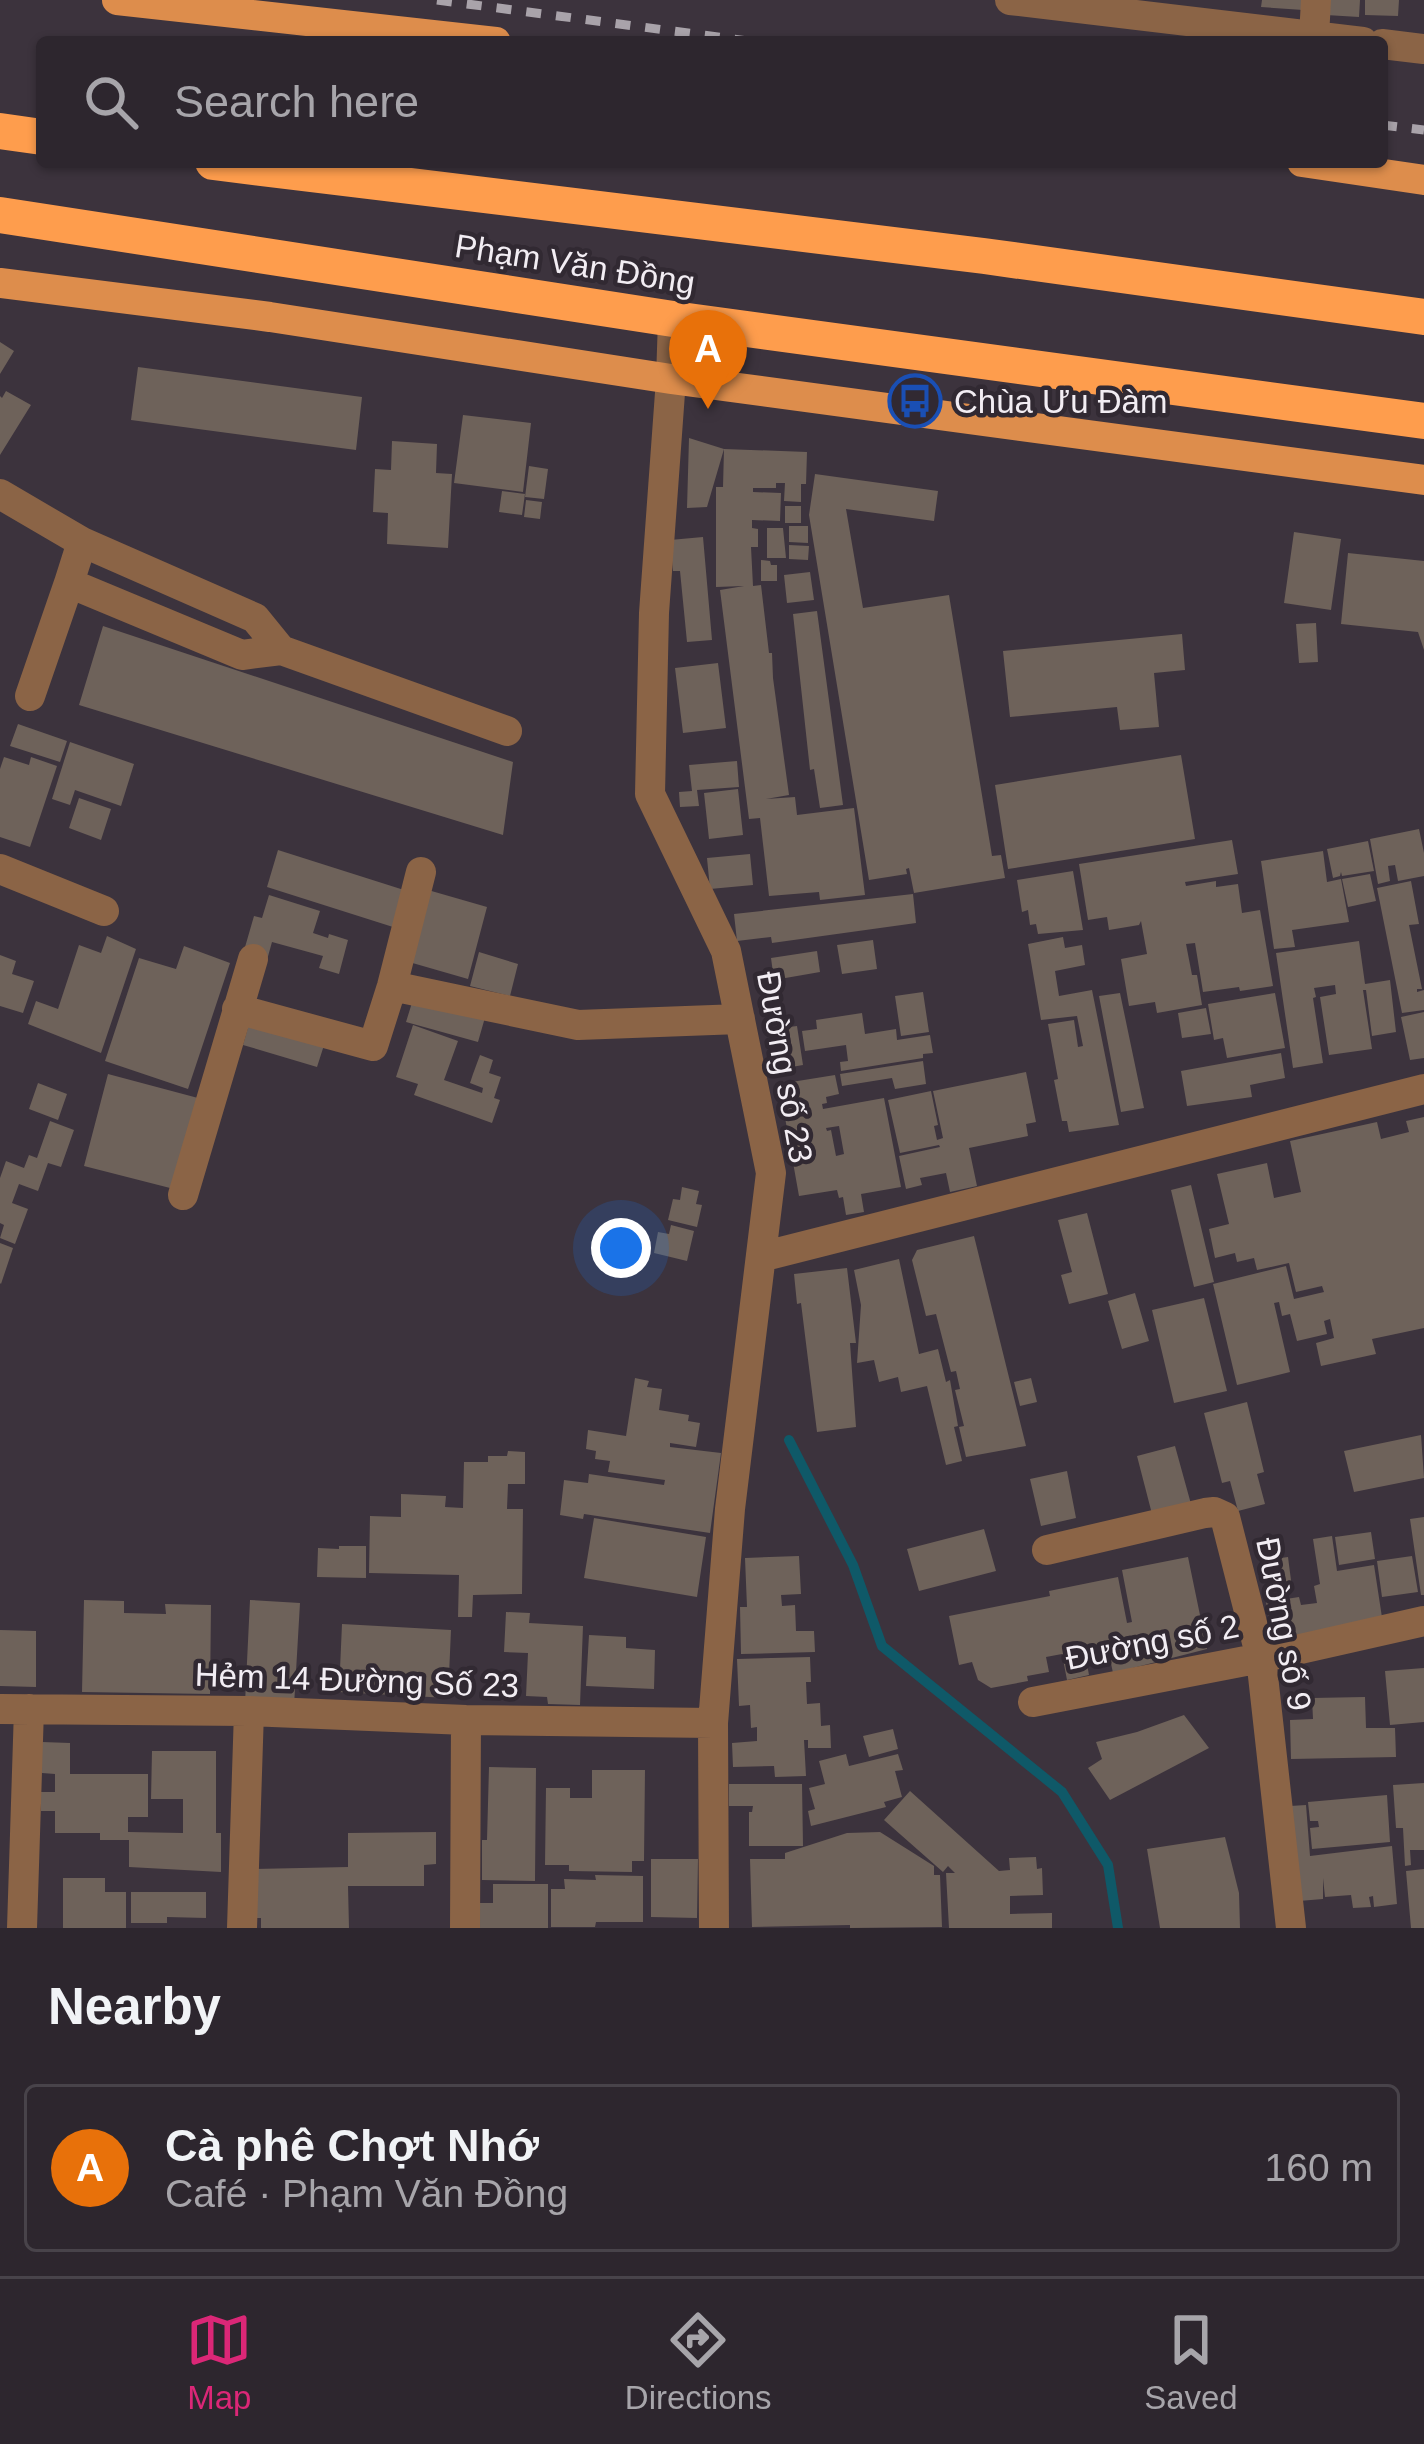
<!DOCTYPE html>
<meta charset="utf-8">
<style>
:root{--surface:#2d262e;--page:#39323a;--text:#f1f3f6;--muted:#a7a5aa;--line:#48434a;--accent:#db2777}
body{margin:0;font-family:Helvetica,sans-serif;background:var(--page);color:var(--text)}
.you{position:absolute;left:621px;top:1248px;width:42px;height:42px;margin:-30px;border:9px solid #fff;border-radius:50%;background:#1a73e8;box-shadow:0 0 0 18px #1a73e833}
.badge{display:grid;place-items:center;width:78px;height:78px;border-radius:50%;background:var(--accent);color:#fff;font-size:39px;font-weight:700}
.pin{position:absolute;translate:-50% -99px;filter:drop-shadow(0 3px 6px #0008)}
.pin::after{content:'';position:absolute;top:63px;width:42px;height:36px;background:inherit;clip-path:polygon(0 0,100% 0,50% 100%)}
.list{margin:0;padding:0;list-style:none}
h2{display:flex;justify-content:space-between;align-items:center;height:156px;margin:0;padding:0 48px;font-size:51px}
h2 small{font-size:39px;font-weight:400;color:var(--muted)}
.list li{display:grid;grid-template-columns:78px 1fr auto;gap:36px;align-items:center;box-sizing:border-box;height:168px;margin:0 24px 24px;padding:0 24px;border:3px solid var(--line);border-radius:12px}
.list b{display:block;font-size:45px;white-space:nowrap}
.list p{margin:0;font-size:39px;white-space:nowrap;color:var(--muted)}
.list em{font-size:39px;font-style:normal;color:var(--muted)}
.icon{flex:none;width:66px;height:66px;fill:none;stroke:currentColor;stroke-width:2;stroke-linecap:round;stroke-linejoin:round}
.map{position:relative;flex:none;width:1424px;height:1928px;overflow:hidden}
.search{position:absolute;background:var(--surface);box-shadow:0 3px 9px #0004;left:36px;right:36px;top:36px;height:132px;display:flex;align-items:center;gap:30px;box-sizing:border-box;padding:0 42px;border-radius:12px;color:var(--muted);font-size:45px}
.sheet{height:348px;background:var(--surface)}
nav{display:flex;justify-content:space-around;align-items:center;box-sizing:border-box;height:168px;border-top:3px solid var(--line);background:var(--surface);font-size:33px;color:var(--muted)}
nav a{display:grid;justify-items:center;gap:6px}
nav .on{color:var(--accent)}
.map>svg:first-child{display:block}
.lines{fill:none;stroke-linecap:round;stroke-linejoin:round}
.stream{stroke:#0f5968;stroke-width:10}
.building{fill:#6e625a;fill-rule:evenodd}
.minor{stroke:#8b6446;stroke-width:30}
.major{stroke:#dd8d4c;stroke-width:30}
.highway{stroke:#fe9d4d;stroke-width:36}
.rail{stroke:#a9a3aa;stroke-width:9;stroke-dasharray:15 15;stroke-linecap:butt}
.labels{text-anchor:middle;dominant-baseline:central;stroke-width:9;stroke-linejoin:round;paint-order:stroke}
.street-label{font-size:33px;fill:#f2edf3;stroke:#312932}
.poi-label{font-size:33px;fill:#f2edf3;stroke:#312932;text-anchor:start}
</style>
<div class="map">
<svg width="1424" height="1928" viewBox="0 0 1424 1928">
<rect width="100%" height="100%" fill="#3c333d"/>
<g class="lines">
<path class="stream" d="M789 1440 853 1565 882 1646 1062 1792 1108 1865 1118 1928"/>
</g>
<path class="building" d="M1262 0H1319L1318 11 1261 7Z
M1326 0H1360L1359 17 1326 15Z
M1365 0H1399L1398 16 1365 15Z
M0 342 14 351 0 374Z
M138 367 362 397 356 450 131 420Z
M6 391 31 405 0 455V396L2 398Z
M463 415 531 423 523 492 454 483Z
M689 438 724 449 807 452 806 484H801V502L784 501 785 483H776V488H753V492L781 493 780 521 752 520V528L758 529V547H751L753 586 761 585 769 653H772L773 678 789 795 766 799 795 797 797 815 854 808 865 895 820 900 819 892 769 896 760 818 749 819 720 590 744 586 716 587V487H723L724 449 707 507 687 508Z
M392 441 437 444 436 473 452 474 448 548 387 544 388 513 373 512 375 469 391 470Z
M529 466 548 469 544 499 525 497Z
M815 474 938 491 934 521 846 509 863 608 949 595 992 856 1001 855 1005 878 914 893 909 868 906 869 907 874 869 880 809 515Z
M502 491 525 494 522 515 499 512Z
M526 500 542 502 540 519 524 517Z
M785 506H801V523H785Z
M789 526H808V543L789 542Z
M767 528H783L786 558H767Z
M1294 532 1341 539 1331 610 1284 603Z
M703 537 712 640 687 642 680 571H673L670 540Z
M789 545 809 546 808 560 789 559Z
M1348 553 1424 561V650L1418 632 1341 624Z
M761 560 770 561 771 565H777V581H761Z
M810 572 814 600 787 603 784 575Z
M817 611 843 805 820 808 814 769 810 770 793 614Z
M1316 623 1318 662 1299 663 1296 624Z
M103 626 513 762 503 835 79 705Z
M1182 634 1185 670 1154 673 1159 727 1120 730 1117 707 1010 717 1003 651Z
M718 663 726 728 683 733 675 668Z
M18 724 67 741 60 762 10 746Z
M70 742 134 764 121 806 75 790 70 805 52 799Z
M1181 755 1195 839 1008 869 995 785Z
M4 757 29 765 31 757 57 766 30 847 0 837V769Z
M737 761 739 787 697 790 699 806 680 807 679 792 692 791 689 765Z
M738 789 743 835 709 839 704 793Z
M79 798 111 809 101 840 69 828Z
M1419 829 1424 853V876L1398 881 1395 865 1388 866 1390 881 1378 884 1370 839Z
M1232 840 1238 874 1185 882 1186 886 1216 881V887L1238 884 1242 913 1260 910 1273 986 1240 991 1239 987 1203 992 1195 943 1186 944 1192 975H1197L1202 1005 1157 1013 1155 1002 1129 1006 1121 959 1147 954 1141 921 1139 925 1109 930 1107 917 1088 920 1079 864Z
M1368 841 1374 871 1342 876 1341 872 1340 876 1333 878 1327 849Z
M278 850 404 890 393 927 267 887Z
M1323 851 1327 882 1341 879 1349 922 1292 930 1295 947 1274 949 1261 861Z
M750 854 753 885 710 889 707 858Z
M1073 871 1083 930 1038 934 1036 924 1030 925 1028 910 1022 912 1017 880Z
M1370 874 1376 901 1348 907 1342 879Z
M1411 881 1419 924 1409 925 1422 989H1417V992L1424 990V1010L1402 1013 1377 888Z
M428 890 487 907 468 979 409 962Z
M913 894 916 923 772 943 771 937 737 941 734 914Z
M269 895 320 911 313 933 328 938 329 934 348 940 339 974 319 968 323 956 272 942 267 960 243 954 254 916 262 918Z
M107 936 136 949 101 1053 28 1024 36 1001 58 1009 79 945 101 953Z
M1063 937 1065 948 1082 945 1085 965 1055 971 1059 996 1092 990 1119 1125 1069 1132 1067 1121H1062L1054 1080 1058 1079 1048 1024 1074 1020 1078 1047 1083 1046 1077 1016 1041 1020 1028 944Z
M873 940 877 969 842 974 837 945Z
M1359 941 1365 984 1390 980 1396 1032 1372 1036 1366 990H1363L1372 1049 1329 1055 1320 997 1336 994 1335 985 1314 988 1316 997 1313 998 1323 1063 1293 1068 1276 953Z
M184 946 230 963 188 1089 105 1061 139 958 176 969Z
M817 951 820 972 774 980 771 958Z
M479 952 518 964 510 996 470 986Z
M0 955 16 961 12 974 34 981 23 1013 0 1006Z
M923 992 929 1032 901 1036 895 996Z
M415 993 486 1014 478 1042 406 1022Z
M1120 993 1144 1108 1121 1112 1099 996Z
M1275 993 1285 1048 1227 1058 1223 1038 1214 1040 1208 1004Z
M1206 1008 1211 1034 1182 1038 1178 1013Z
M1424 1012V1058L1410 1060 1401 1017Z
M862 1013 865 1034 896 1029 897 1040 930 1035 933 1053 923 1054V1058L841 1071 840 1062 848 1061 846 1045 805 1051 802 1031 817 1029 816 1020Z
M251 1017 326 1039 317 1067 243 1045Z
M413 1025 458 1041 444 1080 482 1093 483 1088 470 1083 473 1074 480 1055 493 1060 489 1073 501 1077 494 1098 500 1100 492 1123 414 1095 418 1084 396 1077Z
M797 1026 803 1065 780 1069 774 1029Z
M1281 1053 1285 1078 1250 1085 1252 1097 1187 1106 1181 1071Z
M923 1061 926 1084 895 1089 892 1078 842 1086 840 1074Z
M1026 1072 1036 1122 1026 1124 1028 1136 969 1148 977 1186 950 1192 946 1173 920 1178 922 1185 906 1189 899 1156 940 1147 939 1145 900 1153 888 1100 931 1091 938 1125 934 1126 937 1140 943 1138 933 1091Z
M108 1074 198 1098 174 1189 84 1166Z
M835 1075 839 1094 826 1097 827 1103 822 1104 823 1109 884 1098 901 1187 861 1194 864 1212 846 1215 843 1197 839 1198 837 1190 799 1196 779 1084ZM839 1126 844 1154 836 1156 831 1130 827 1131 826 1128Z
M38 1083 67 1094 58 1120 29 1109Z
M1424 1117V1328L1372 1339 1376 1354 1321 1366 1316 1343 1334 1338 1330 1319 1324 1321 1327 1334 1297 1341 1290 1314 1282 1316 1279 1302 1274 1303 1290 1372 1237 1385 1213 1284 1286 1266 1294 1299 1324 1292 1322 1286 1296 1292 1289 1263 1257 1270 1254 1258 1237 1262 1235 1253 1215 1258 1209 1229 1229 1224 1217 1174 1267 1163 1274 1198 1301 1192 1290 1141 1377 1122 1381 1139 1409 1132 1406 1121Z
M50 1121 74 1130 61 1167 48 1163 38 1191 19 1184 12 1203 28 1209 15 1244 0 1238 4 1225 0 1223V1178L6 1161 24 1168 29 1155 37 1158Z
M1191 1185 1214 1282 1194 1287 1171 1190Z
M682 1187 699 1191 696 1204 702 1205 697 1227 668 1220 673 1199 680 1200Z
M1087 1213 1108 1294 1069 1304 1061 1275 1072 1272 1058 1220Z
M671 1225 694 1231 687 1261 654 1253 658 1232 669 1234Z
M974 1236 1026 1446 966 1457 959 1427 964 1426 955 1390 960 1389 956 1371 951 1372 936 1314 926 1316 912 1260 917 1250Z
M0 1243 13 1248 1 1284 0 1283Z
M899 1259 919 1354 938 1349 946 1382 950 1380 958 1426 954 1427 962 1461 946 1465 927 1386 901 1392 898 1377 879 1382 874 1360 857 1363 861 1305 854 1270Z
M847 1268 856 1343H850L856 1427 817 1432 801 1303 797 1304 794 1274Z
M1135 1293 1149 1341 1122 1349 1108 1301Z
M1204 1298 1227 1391 1174 1403 1152 1310Z
M635 1378 649 1381 647 1387 662 1389 659 1410 689 1415 688 1421 700 1423 696 1447 670 1443V1447L721 1453 710 1533 584 1514 583 1519 560 1515 564 1480 588 1483 589 1474 664 1485 665 1480 608 1472 610 1461 595 1459 596 1451 586 1449 588 1430 626 1436Z
M1031 1378 1037 1402 1020 1406 1014 1382Z
M1247 1402 1264 1472 1257 1474 1265 1504 1238 1511 1230 1481 1222 1483 1204 1413Z
M1421 1435 1424 1478 1354 1492 1344 1451Z
M1175 1446 1191 1504 1152 1514 1137 1456Z
M508 1451 525 1452V1484H508L507 1509H523L522 1594 473 1595 472 1617H458L459 1575 369 1573 370 1516 401 1517V1494L446 1496 445 1507 463 1508 464 1462H488V1456H507Z
M1067 1471 1076 1518 1041 1526 1030 1479Z
M1424 1517V1595H1421L1410 1519Z
M594 1518 706 1537 697 1597 584 1578Z
M984 1529 996 1571 919 1591 907 1549Z
M1371 1532 1375 1559 1339 1565 1335 1537Z
M1332 1536 1337 1571 1374 1565 1383 1624 1272 1638 1266 1602 1299 1597 1301 1605 1317 1603 1314 1586 1320 1584 1313 1539Z
M339 1546H366V1578L317 1577 318 1548 339 1549Z
M799 1556 801 1594 781 1595 782 1606 795 1605 796 1631H814L815 1652 741 1654 740 1607H747L745 1558Z
M1412 1556 1418 1592 1382 1597 1377 1561Z
M1188 1557 1207 1649 1113 1673 1108 1649 1096 1651 1085 1653 1089 1675 1067 1680 1062 1654 1046 1657 1049 1672 1027 1676 1028 1681 991 1688 978 1680 972 1662 959 1665 949 1616 1050 1596 1049 1591 1118 1577 1127 1623 1132 1622 1122 1570Z
M1288 1557 1292 1588 1270 1590 1266 1560Z
M84 1600 124 1601V1613L166 1614 165 1604 211 1605 210 1694 82 1692Z
M250 1600 300 1603 294 1706 245 1703Z
M506 1612 530 1613 529 1623 583 1626 580 1705 548 1704 547 1697 526 1696 528 1653 504 1652Z
M342 1624 451 1630 448 1698 339 1692Z
M0 1630 36 1631V1687L0 1686Z
M589 1635 626 1637V1648L655 1650 654 1689 586 1686Z
M810 1657 811 1682H806L807 1704 820 1703 821 1726 830 1725 831 1748H808V1740H804L806 1776 775 1777 774 1766 733 1767 732 1743 757 1741V1727L751 1728 750 1705 739 1706 737 1659Z
M1424 1668V1722L1390 1725 1385 1671Z
M1365 1697 1366 1728H1395L1396 1757 1291 1759 1290 1720 1313 1719 1312 1698Z
M1184 1715 1209 1748 1110 1800 1088 1768 1102 1759 1096 1742 1137 1732Z
M893 1729 898 1749 869 1757 863 1736Z
M42 1742 70 1743V1774H148V1817H128V1832L183 1833V1799H151L152 1751H216V1833H221V1872L129 1867V1840H100V1833H55V1811H41V1792H55V1774L42 1773Z
M846 1754 849 1766 898 1754 903 1770 895 1771 902 1797 884 1802 886 1807 811 1826 808 1811 815 1809 809 1788 825 1784 819 1761Z
M489 1767 536 1768 535 1881 482 1880V1840H487Z
M592 1770H645L644 1861H632V1872L569 1871V1865H545L546 1788H570V1798H592Z
M1424 1783V1850H1410L1411 1865 1405 1866 1403 1828H1396L1393 1785Z
M729 1784H802L803 1846H749V1812H752L753 1806H729Z
M910 1791 999 1871 1010 1870 1009 1858 1036 1857 1037 1869 1042 1868 1043 1895 1010 1896V1914L1052 1913V1928H949L946 1873H955L948 1866 943 1872 884 1820Z
M1387 1795 1390 1842 1312 1849 1310 1828 1319 1827 1318 1821H1310L1308 1802Z
M1306 1805 1310 1856 1392 1846 1397 1904 1374 1907 1373 1896 1369 1897 1371 1907 1353 1908 1351 1895 1325 1897 1323 1878V1899L1299 1901 1290 1806Z
M436 1832V1864L424 1865V1886H348L349 1928H261V1918H254L253 1869 348 1867V1833Z
M880 1832 934 1866V1875H940L942 1927 850 1928V1925L752 1927 750 1859H785V1853L847 1833Z
M1225 1837 1239 1893 1240 1928H1160L1147 1849Z
M651 1859H698L697 1918 651 1917Z
M1424 1869V1928H1411L1406 1871Z
M595 1875 643 1876V1922H596L595 1927H551V1889H565L564 1879 596 1880Z
M63 1878H105V1892H126V1928H63Z
M493 1884H548V1928H480L479 1903H493Z
M131 1892H206V1918L167 1917V1923H131Z"/>
<g class="lines">
<path class="minor" d="M1010 0 1363 42
M1314 37 1316 0
M1382 44 1424 49
M673 319 671 379 654 613 650 794 726 951 771 1173 730 1509 713 1723 714 1928
M0 494 82 542 255 618 281 650 507 731
M82 542 69 583 242 655 281 650
M30 696 69 583
M0 869 104 911
M392 986 578 1025 740 1019
M237 1009 373 1046 392 986 421 872
M183 1195 253 959
M761 1257 1424 1089
M1047 1550 1205 1513 1214 1512 1225 1517 1261 1658 1291 1928
M1033 1702 1261 1658 1424 1621
M0 1709 249 1711 466 1720 713 1723
M22 1928 29 1709
M242 1928 249 1711
M465 1928 466 1720"/>
<path class="major" d="M117 0 496 42
M1302 162 1424 180
M0 283 270 317 671 379 1424 480"/>
<path class="highway" d="M0 131 42 137
M213 162 984 256 1424 317
M0 215 673 319 1424 421"/>
<path class="rail" d="M437 0 756 42
M1382 125 1424 130"/>
</g>
<defs>
<g id="bus-ring" transform="scale(2.7)"><circle r="9.5" fill="#312932" stroke="#1a4fb4" stroke-width="1.5"/><path d="M-5-6H5V4H4V6H2V4H-2V6H-4V4H-5ZM-3.5-4V0h7V-4ZM-3.5 1.2v1.5H-2V1.2ZM2 1.2v1.5H3.5V1.2Z" fill="#1a4fb4"/></g>
</defs>
<g fill-rule="evenodd">
<use href="#bus-ring" x="915" y="401"/>
</g>
<g class="labels">
<g class="street-label">
<text transform="translate(575 264) rotate(9)">Phạm Văn Đồng</text>
<text transform="translate(785 1067) rotate(80)">Đường số 23</text>
<text transform="translate(1284 1624) rotate(79)">Đường số 9</text>
<text transform="translate(1152 1642) rotate(-11)">Đường số 2</text>
<text transform="translate(357 1680) rotate(2)">Hẻm 14 Đường Số 23</text>
</g>
<g class="poi-label">
<text x="954" y="401">Chùa Ưu Đàm</text>
</g>
</g>
</svg>
<div class="you"></div>
<div class="pin badge" style="left:708px;top:409px;background:#e8710a">A</div>
<div class="search"><svg class="icon" aria-label="search" viewBox="0 0 24 24"><circle cx="10" cy="10" r="6"/><path d="M15 15l6 6"/></svg>Search here</div>
</div>
<section class="sheet">
<h2>Nearby<small></small></h2>
<ul class="list">
<li><span class="badge" style="background:#e8710a">A</span><div><b>Cà phê Chợt Nhớ</b><p>Café · Phạm Văn Đồng</p></div><em>160 m</em></li>
</ul>
</section>
<nav>
<a class="on"><svg class="icon" aria-label="map" viewBox="0 0 24 24"><path d="M3 6l6-2 6 2 6-2v14l-6 2-6-2-6 2zM9 4v14M15 6v14"/></svg>Map</a>
<a><svg class="icon" aria-label="directions" viewBox="0 0 24 24"><path d="M12 3l9 9-9 9-9-9zM9 14v-3h6M13 9l2 2-2 2"/></svg>Directions</a>
<a><svg class="icon" aria-label="saved" viewBox="0 0 24 24"><path d="M7 4h10v16l-5-4-5 4z"/></svg>Saved</a>
</nav>
